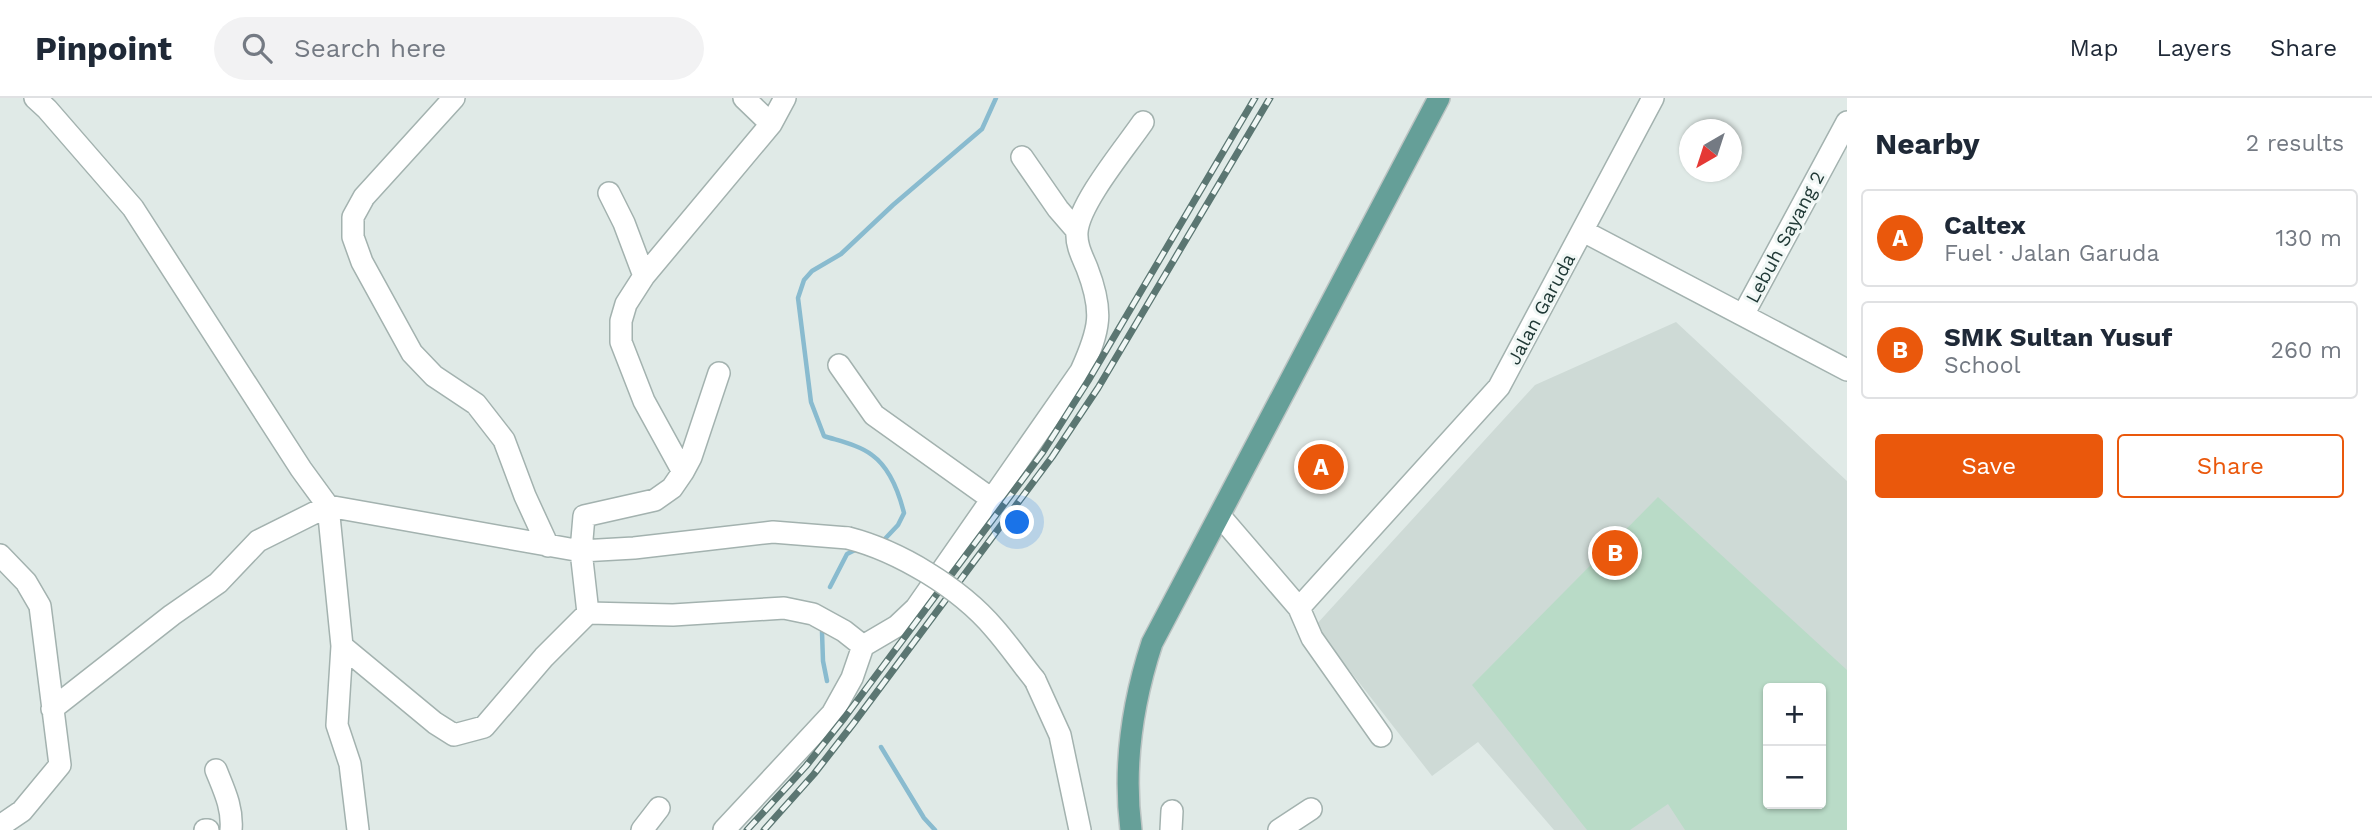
<!DOCTYPE html>
<meta charset="utf-8">
<style>
:root{--surface:#fff;--page:#f2f2f3;--text:#1f2937;--muted:#747a83;--line:#e0e1e3;--accent:#ea580c}
body{margin:0;font-family:"Work Sans",sans-serif;background:var(--page);color:var(--text)}
.controls{position:absolute;right:21px;bottom:21px;display:grid;overflow:hidden;border-radius:7px;box-shadow:0 2px 5px #0004}
.controls button{width:63px;height:63px;display:grid;place-items:center;padding:0;border:0;border-bottom:2px solid var(--line);background:var(--surface);color:var(--text);font:35px sans-serif}
.compass{position:absolute;left:1679px;top:21px;width:63px;height:63px;border-radius:50%;background:var(--surface);box-shadow:0 2px 5px #0004;rotate:219deg}
.you{position:absolute;left:1018px;top:425px;width:24px;height:24px;margin:-18px;border:5px solid #fff;border-radius:50%;background:#1a73e8;box-shadow:0 0 0 10px #1a73e833}
.badge{display:grid;place-items:center;width:46px;height:46px;border-radius:50%;background:var(--accent);color:#fff;font-size:23px;font-weight:700}
.pin{position:absolute;translate:-50% -50%;border:4px solid #fff;box-shadow:0 2px 7px #0006}
.list{margin:0;padding:0;list-style:none}
h2{display:flex;justify-content:space-between;align-items:center;height:91px;margin:0;padding:0 28px;font-size:30px}
h2 small{font-size:23px;font-weight:400;color:var(--muted)}
.list li{display:grid;grid-template-columns:46px 1fr auto;gap:21px;align-items:center;box-sizing:border-box;height:98px;margin:0 14px 14px;padding:0 14px;border:2px solid var(--line);border-radius:7px}
.list b{display:block;font-size:26px;white-space:nowrap}
.list p{margin:0;font-size:23px;white-space:nowrap;color:var(--muted)}
.list em{font-size:23px;font-style:normal;color:var(--muted)}
.actions{display:flex;gap:14px;padding:21px 28px}
.actions a{flex:1;padding:16px 0;border:2px solid var(--accent);border-radius:7px;text-align:center;font-size:24px;color:var(--accent)}
.actions .main{background:var(--accent);color:#fff}
.icon{flex:none;width:38px;height:38px;fill:none;stroke:currentColor;stroke-width:2;stroke-linecap:round;stroke-linejoin:round}
.map{position:relative;flex:none;width:1847px;height:732px;overflow:hidden}
header{display:flex;align-items:center;gap:42px;box-sizing:border-box;height:98px;padding:0 35px;background:var(--surface);border-bottom:2px solid var(--line)}
header strong{font-size:33px}
nav{display:flex;gap:38px;margin-inline-start:auto;font-size:24px}
.search{width:490px;height:63px;background:var(--page);display:flex;align-items:center;gap:18px;box-sizing:border-box;padding:0 24px;border-radius:38px;color:var(--muted);font-size:26px}
main{display:flex}
aside{flex:1;background:var(--surface)}
.map>svg:first-child{display:block}
.built{fill:#cedad6;fill-rule:evenodd}
.pitch{fill:#b9dbc7;fill-rule:evenodd}
.lines{fill:none;stroke-linecap:round;stroke-linejoin:round}
.stream{stroke:#89bbcf;stroke-width:4.5}
.minor-casing{stroke:#a3b2af;stroke-width:24}
.major-casing{stroke:#bcc4c3;stroke-width:24}
.minor{stroke:#fff;stroke-width:21}
.major{stroke:#659f98;stroke-width:21}
.rail-casing{stroke:#5b7672;stroke-width:7}
.rail{stroke:#f0f7f5;stroke-width:4.5;stroke-dasharray:13;stroke-linecap:butt}
.minor-bridge-casing{stroke:#a3b2af;stroke-width:24;stroke-linecap:butt}
.minor-bridge{stroke:#fff;stroke-width:21}
.labels{text-anchor:middle;dominant-baseline:central;stroke-width:6;stroke-linejoin:round;paint-order:stroke}
.street-label{font-size:19px;fill:#213a37;stroke:#f0f7f5}
</style>
<header>
<strong>Pinpoint</strong>
<div class="search"><svg class="icon" aria-label="search" viewBox="0 0 24 24"><circle cx="10" cy="10" r="6"/><path d="M15 15l6 6"/></svg>Search here</div>
<nav><a>Map</a><a>Layers</a><a>Share</a></nav>
</header>
<main>
<div class="map">
<svg width="1847" height="732" viewBox="0 0 1847 732">
<rect width="100%" height="100%" fill="#e0eae7"/>
<path class="built" d="M1676 224 1847 383V732H1554L1478 644 1432 678 1315 528 1535 287ZM1768 590H1821V706H1768Z"/>
<path class="pitch" d="M1658 399 1847 572V732H1685L1668 706 1630 732H1587L1472 587ZM1768 590H1821V706H1768Z"/>
<g class="lines">
<path class="stream" d="M882 444 898 427 904 415C899 395 890 370 872 357 859 347 839 343 824 338L811 304 798 200 804 182 812 173 841 156 893 107 982 31 996 0
M830 489 847 456 857 451
M822 534 823 563 827 583
M881 649 924 720 935 732"/>
<g class="minor-casing">
<path id="minor" d="M35 0 47 11 133 110 301 371 328 408 342 548 337 627 350 666 358 732
M454 0 364 99 353 119V139L362 164 412 255 434 278 476 306 504 342 525 398 548 448
M744 0 771 26
M1022 59 1058 111 1077 133
M609 95 624 125 644 178
M1583 133 1847 272
M1743 217 1847 24
M839 267 874 317 993 402
M683 374 691 359 719 275
M1220 418 1299 510 1312 540 1381 638
M0 457 26 484 40 508 60 667 22 713 0 728
M1299 510 1499 289 1653 0
M342 548 435 625 454 637 484 629 544 559 588 515
M863 548 897 528 916 510 1081 273C1100 231 1104 214 1087 170 1082 158 1076 147 1077 134 1079 105 1126 49 1143 24
M1035 582 1060 637 1080 732
M52 611 172 517 218 485 258 443 328 408 581 453 634 450 773 434 848 440
M216 672C224 692 233 710 231 732
M205 732H208
M642 732 659 710
M724 732 832 616 852 580 863 548 844 533 813 516 784 510 673 517 588 515 581 453 584 418 655 402 672 390 683 374 644 303 621 244V223L626 206 644 178 771 26 785 0
M1171 732 1172 713
M1279 732 1311 711"/>
</g>
<g class="major-casing">
<path id="major" d="M1131 732C1123 668 1132 606 1152 545L1439 0"/>
</g>
<use href="#minor" class="minor"/>
<use href="#major" class="major"/>
<g class="rail-casing">
<path id="rail" d="M747 732 806 668 845 619 1043 354 1088 283 1255 0
M764 732 814 676 853 626 1052 359 1098 290 1270 0"/>
</g>
<use href="#rail" class="rail"/>
<g class="minor-bridge-casing">
<path id="minor-bridge" d="M848 440C899 453 960 490 994 530 1009 547 1021 565 1035 582"/>
</g>
<use href="#minor-bridge" class="minor-bridge"/>
</g>
<g class="labels">
<g class="street-label">
<text transform="translate(1785 139) rotate(-62)">Lebuh Sayang 2</text>
<text transform="translate(1541 211) rotate(-62)">Jalan Garuda</text>
</g>
</g>
</svg>
<div class="controls">
<button>+</button>
<button>−</button>
</div>
<svg class="compass" viewBox="-18 -18 36 36"><path d="M0-13l5 13h-10z" fill="#e53935"/><path d="M0 13l5-13h-10z" fill="#747a83"/></svg>
<div class="you"></div>
<div class="pin badge" style="left:1321px;top:369px">A</div>
<div class="pin badge" style="left:1615px;top:455px">B</div>
</div>
<aside>
<h2>Nearby<small>2 results</small></h2>
<ul class="list">
<li><span class="badge">A</span><div><b>Caltex</b><p>Fuel · Jalan Garuda</p></div><em>130 m</em></li>
<li><span class="badge">B</span><div><b>SMK Sultan Yusuf</b><p>School</p></div><em>260 m</em></li>
</ul>
<div class="actions"><a class="main">Save</a><a>Share</a></div>
</aside>
</main>
